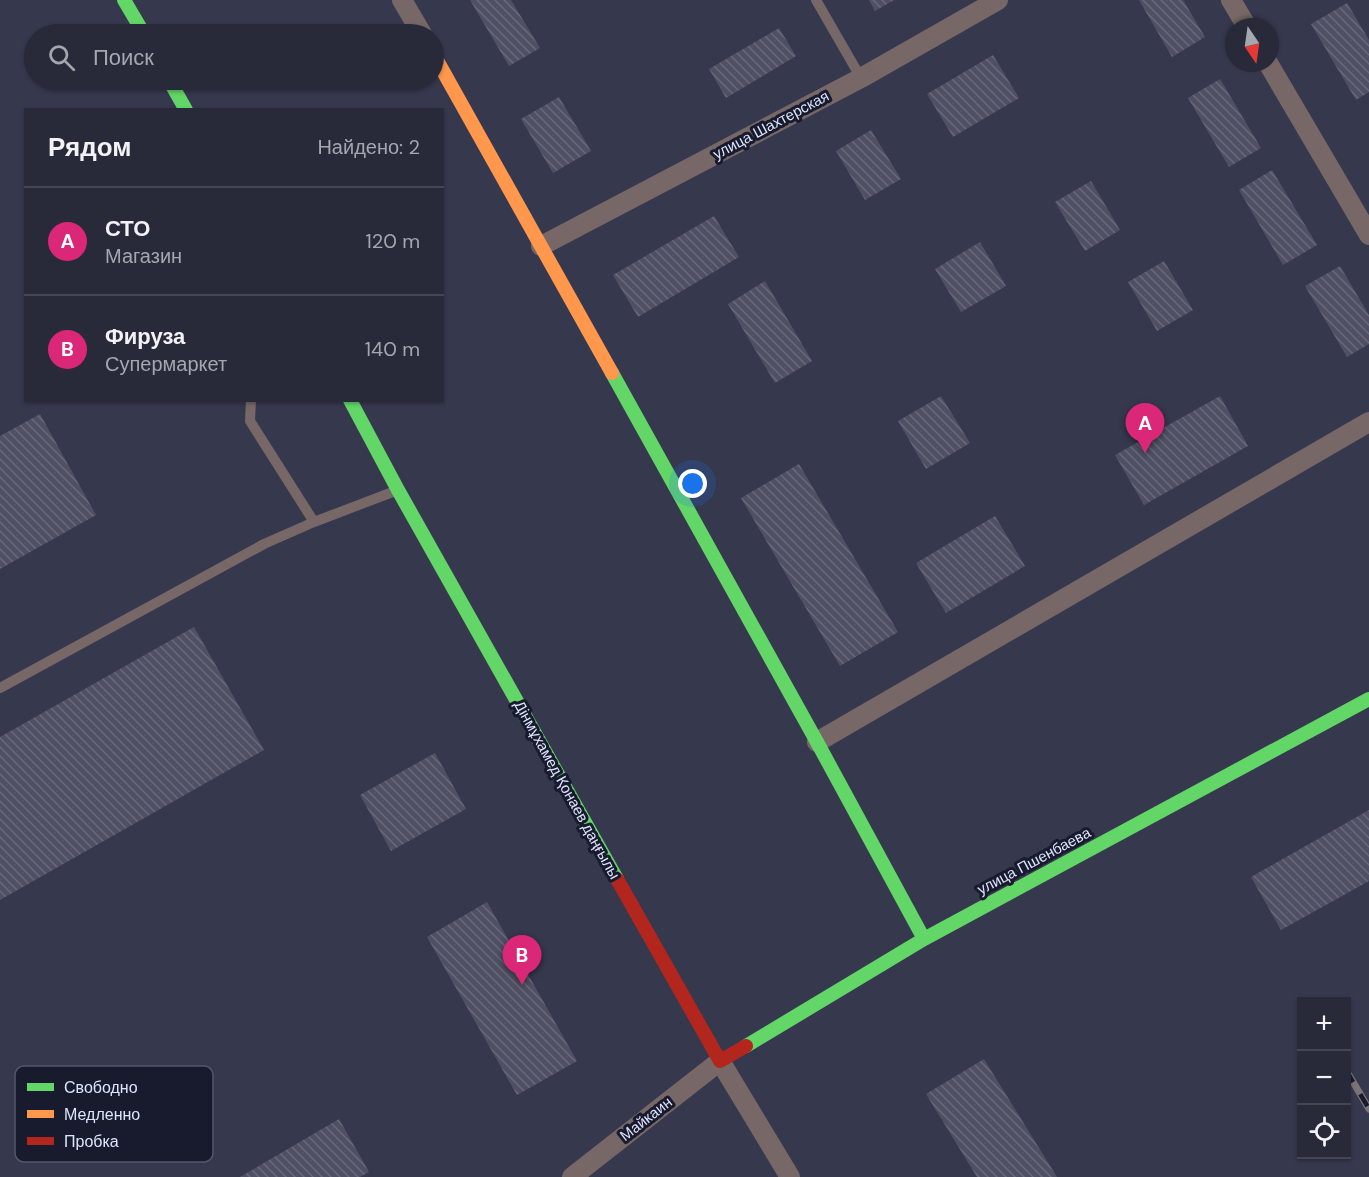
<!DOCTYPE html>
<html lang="ru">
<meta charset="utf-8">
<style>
:root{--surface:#282a3a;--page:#303242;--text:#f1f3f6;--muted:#a5a7af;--line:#444654;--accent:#db2777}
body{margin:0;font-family:"DM Sans",sans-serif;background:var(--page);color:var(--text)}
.controls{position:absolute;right:18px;bottom:18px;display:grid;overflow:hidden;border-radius:0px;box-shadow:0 2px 4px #0004}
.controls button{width:54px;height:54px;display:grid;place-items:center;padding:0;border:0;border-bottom:2px solid var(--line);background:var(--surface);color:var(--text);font:30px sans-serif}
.compass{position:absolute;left:1225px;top:18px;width:54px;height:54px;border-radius:50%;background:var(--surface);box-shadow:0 2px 4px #0004;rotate:167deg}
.you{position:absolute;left:693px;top:484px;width:21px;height:21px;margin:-15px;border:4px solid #fff;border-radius:50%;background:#1a73e8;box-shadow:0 0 0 9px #1a73e833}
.badge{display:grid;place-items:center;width:39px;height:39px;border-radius:50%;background:var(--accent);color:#fff;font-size:20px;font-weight:700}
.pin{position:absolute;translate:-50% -50px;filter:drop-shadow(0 2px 3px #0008)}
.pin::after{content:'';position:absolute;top:32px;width:21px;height:18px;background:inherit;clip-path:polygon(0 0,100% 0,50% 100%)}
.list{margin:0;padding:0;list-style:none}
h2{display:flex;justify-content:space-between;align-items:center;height:78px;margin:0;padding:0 24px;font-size:26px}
h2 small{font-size:20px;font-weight:400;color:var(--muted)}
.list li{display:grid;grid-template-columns:39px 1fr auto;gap:18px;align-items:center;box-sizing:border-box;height:108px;padding:0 24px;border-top:2px solid var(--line)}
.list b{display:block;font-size:22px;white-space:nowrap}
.list p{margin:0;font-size:20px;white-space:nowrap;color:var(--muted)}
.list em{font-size:20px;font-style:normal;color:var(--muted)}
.icon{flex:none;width:33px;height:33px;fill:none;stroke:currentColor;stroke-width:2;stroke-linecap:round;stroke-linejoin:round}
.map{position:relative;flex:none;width:1369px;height:1177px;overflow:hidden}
.search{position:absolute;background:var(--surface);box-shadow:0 2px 4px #0004;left:24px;top:24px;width:420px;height:66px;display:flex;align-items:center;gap:15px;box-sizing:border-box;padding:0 21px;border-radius:33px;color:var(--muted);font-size:22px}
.panel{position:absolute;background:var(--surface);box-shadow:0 2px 4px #0004;left:24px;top:108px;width:420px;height:294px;border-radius:0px}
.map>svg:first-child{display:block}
.building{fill:url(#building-back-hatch)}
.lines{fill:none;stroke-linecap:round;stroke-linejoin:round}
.lane{stroke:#776867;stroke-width:10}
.street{stroke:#776867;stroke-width:20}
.fast{stroke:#63d668;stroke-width:14}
.slow{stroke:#ff974d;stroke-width:14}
.jam{stroke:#b3261e;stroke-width:14}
.rail-casing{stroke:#7c7379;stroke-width:7}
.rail{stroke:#181b2d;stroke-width:4.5;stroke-dasharray:14;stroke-linecap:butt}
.labels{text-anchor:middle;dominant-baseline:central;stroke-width:6;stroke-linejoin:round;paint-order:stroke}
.street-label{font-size:15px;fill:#dfe4fe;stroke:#181b2d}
.key{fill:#181b2d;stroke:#54576c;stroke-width:1.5}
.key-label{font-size:16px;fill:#dfe4fe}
</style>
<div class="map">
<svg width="1369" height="1177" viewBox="0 0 1369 1177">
<defs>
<pattern id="building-back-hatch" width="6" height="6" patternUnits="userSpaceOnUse" patternTransform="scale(1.5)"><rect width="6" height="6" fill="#4f5063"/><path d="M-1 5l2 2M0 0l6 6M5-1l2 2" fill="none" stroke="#68697a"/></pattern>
</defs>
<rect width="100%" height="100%" fill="#36384e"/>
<path class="building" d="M470 0H511L540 48 509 66Z
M869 0H894L875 11Z
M1139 0H1183L1205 37 1172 57Z
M1347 3 1369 40V92L1356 100 1311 24Z
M779 28 796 56 726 98 709 69Z
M993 55 1019 98 953 137 927 94Z
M1220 79 1261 148 1229 167 1188 98Z
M559 97 591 151 553 173 521 119Z
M871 130 901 179 865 200 836 151Z
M1272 170 1317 245 1283 265 1239 190Z
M1091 181 1120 230 1085 251 1055 202Z
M714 216 739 257 638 317 613 275Z
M980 242 1006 286 961 312 935 269Z
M1164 261 1193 310 1157 331 1128 282Z
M1340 266 1369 315V344L1347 357 1305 286Z
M765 281 812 361 775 383 728 304Z
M941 396 970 443 926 469 898 421Z
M1220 396 1248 446 1144 505 1115 455Z
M40 414 96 515 0 569V436Z
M799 464 898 632 840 666 741 498Z
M995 516 1025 566 946 613 916 563Z
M194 627 264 750 0 900V737Z
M435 753 466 809 391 851 360 795Z
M1369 810V881L1281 930 1251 877Z
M487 902 577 1061 517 1095 427 937Z
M984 1059 1057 1177H977L926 1094Z
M339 1119 369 1172 360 1177H240Z"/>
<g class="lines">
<path class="lane" d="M816 0 861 78
M251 400 250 421 314 522
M0 688 264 544 314 522 398 490"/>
<path class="street" d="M402 0 422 34
M1231 0 1247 27
M1268 63 1369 235
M541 246 861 78 998 0
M817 742 1369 422
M572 1177 720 1061 790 1177"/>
<path class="fast" d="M124 0 144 34
M169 80 186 110
M612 373 817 742 924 939
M350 400 398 490 617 879
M746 1046 924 939 1369 699"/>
<path class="slow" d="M434 55 612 373"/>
<path class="jam" d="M617 879 720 1061 746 1046"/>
<g class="rail-casing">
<path id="rail" d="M1346 1070 1369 1109"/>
</g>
<use href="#rail" class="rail"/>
</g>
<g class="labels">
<g class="street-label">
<text transform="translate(771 125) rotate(-28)">улица Шахтерская</text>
<text transform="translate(567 790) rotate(61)">Дінмұхамед Қонаев даңғылы</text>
<text transform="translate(1034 861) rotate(-28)">улица Пшенбаева</text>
<text transform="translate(646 1119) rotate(-38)">Майкаин</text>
</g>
</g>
<rect x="15" y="1066" width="198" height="96" rx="9" class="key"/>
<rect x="27" y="1083" width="27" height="8" fill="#63d668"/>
<rect x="27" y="1110" width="27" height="8" fill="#ff974d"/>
<rect x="27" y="1137" width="27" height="8" fill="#b3261e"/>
<g class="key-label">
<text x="64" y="1093">Свободно</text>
<text x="64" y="1120">Медленно</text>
<text x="64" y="1147">Пробка</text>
</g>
</svg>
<div class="controls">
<button>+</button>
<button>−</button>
<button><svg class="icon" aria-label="locate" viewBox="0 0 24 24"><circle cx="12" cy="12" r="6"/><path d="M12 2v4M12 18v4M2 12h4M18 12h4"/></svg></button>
</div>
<svg class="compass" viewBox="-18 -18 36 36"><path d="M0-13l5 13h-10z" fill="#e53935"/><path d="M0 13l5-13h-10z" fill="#a5a7af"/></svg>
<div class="you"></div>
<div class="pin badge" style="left:1145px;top:453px">A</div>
<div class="pin badge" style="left:522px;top:985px">B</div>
<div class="search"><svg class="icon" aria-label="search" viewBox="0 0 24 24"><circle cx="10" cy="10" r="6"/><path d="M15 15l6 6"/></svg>Поиск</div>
<section class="panel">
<h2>Рядом<small>Найдено: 2</small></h2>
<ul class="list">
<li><span class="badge">A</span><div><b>СТО</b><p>Магазин</p></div><em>120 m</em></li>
<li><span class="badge">B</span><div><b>Фируза</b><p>Супермаркет</p></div><em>140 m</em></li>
</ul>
</section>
</div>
